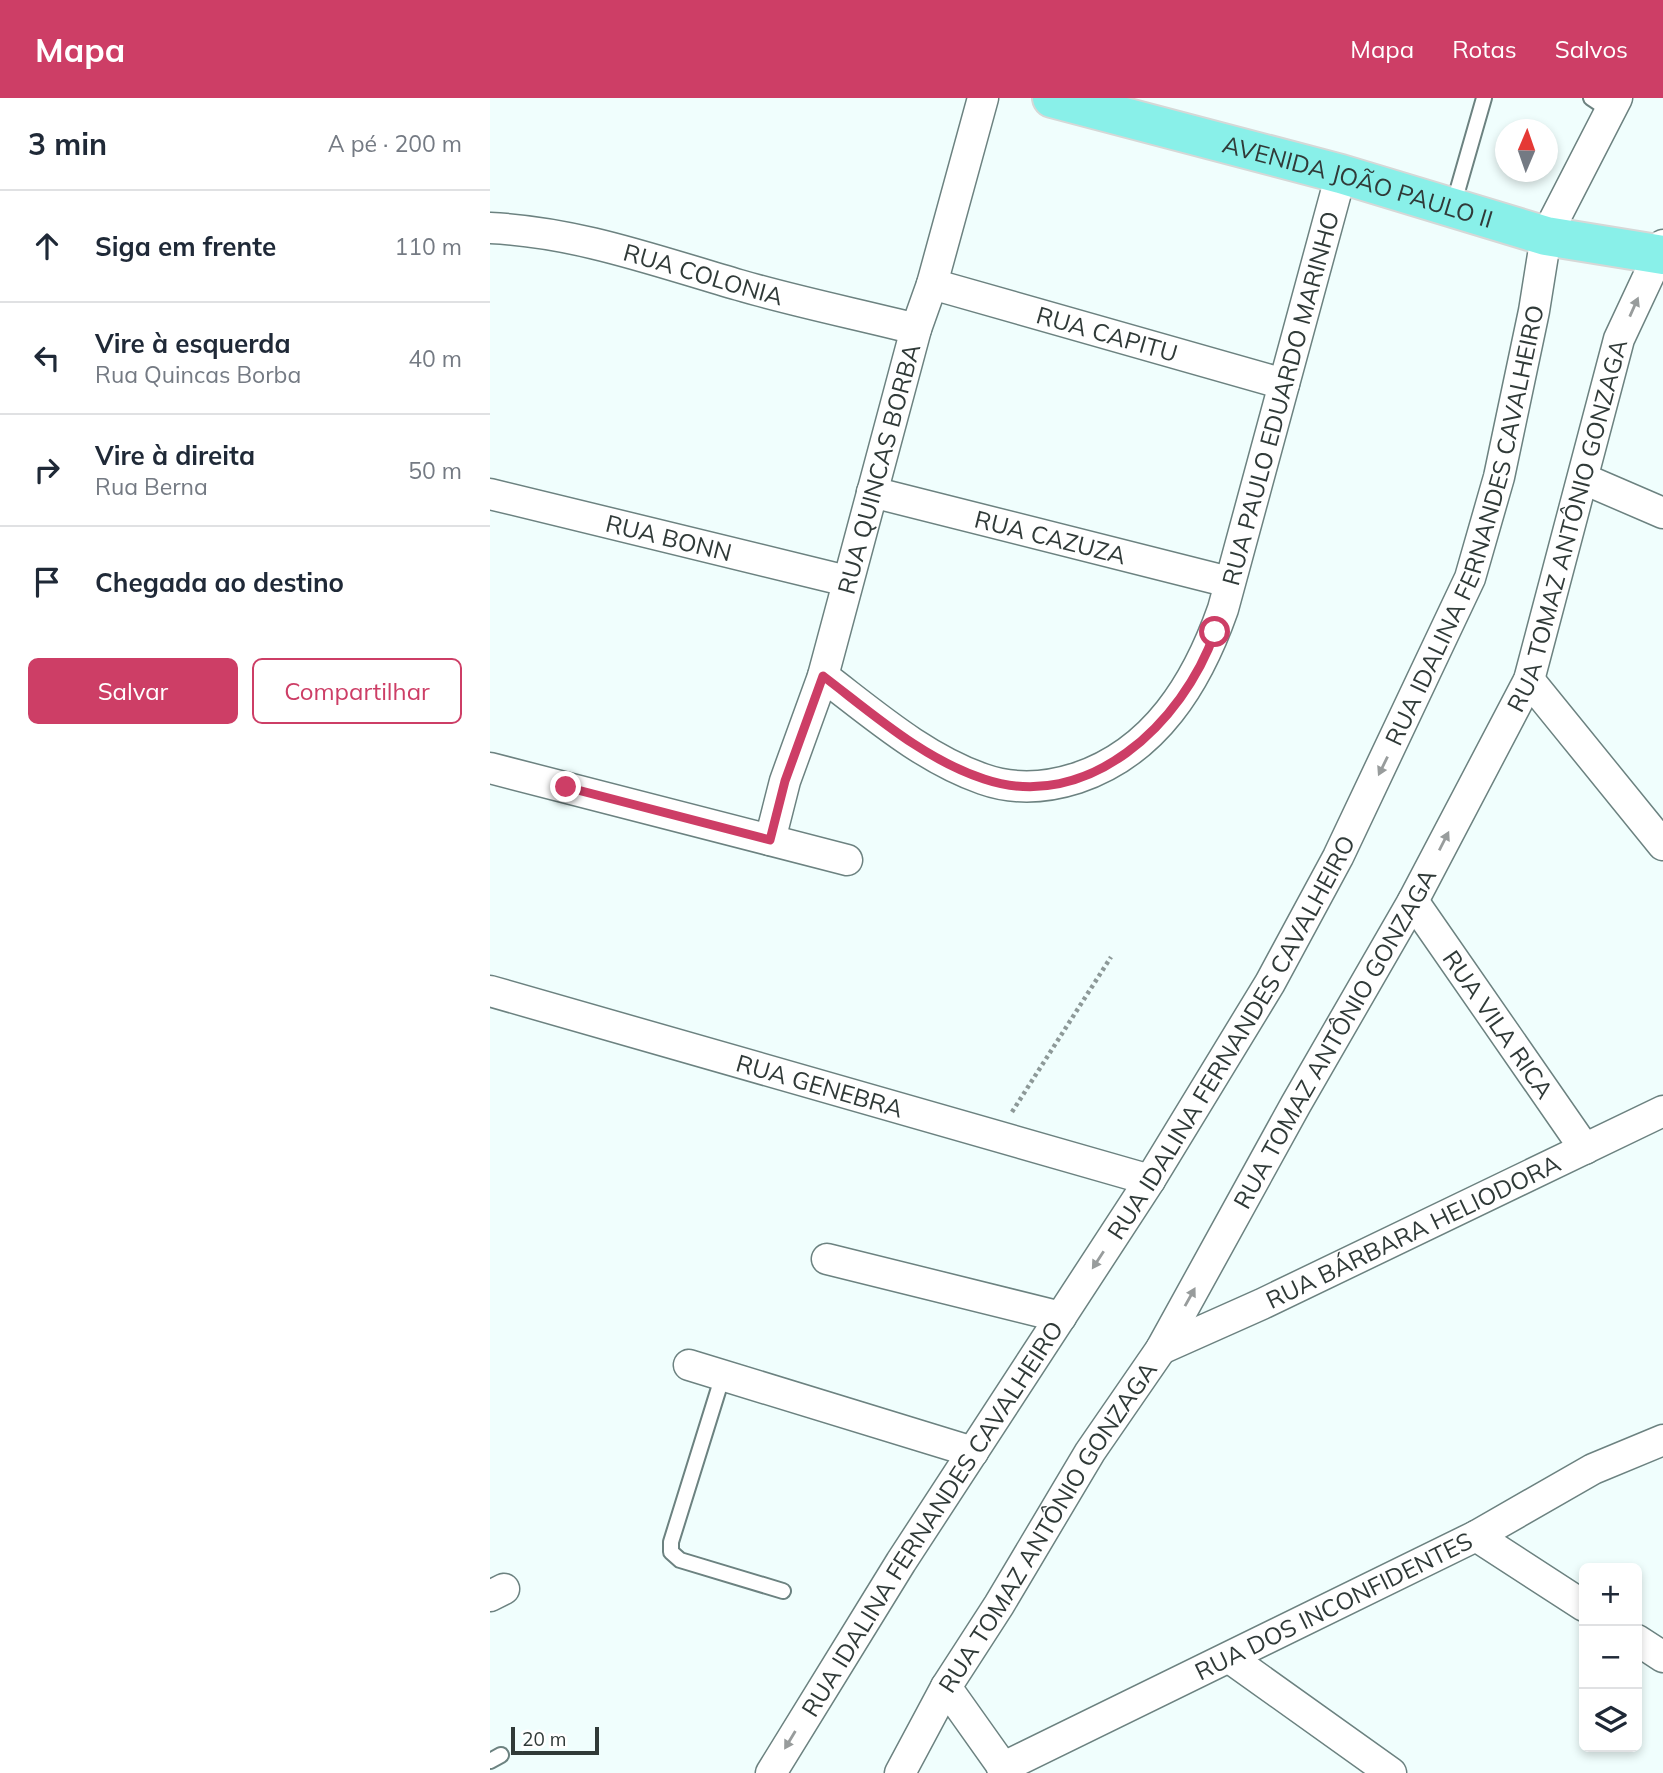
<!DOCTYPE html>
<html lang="pt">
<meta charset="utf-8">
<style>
:root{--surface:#fff;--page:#f2f2f3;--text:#1f2937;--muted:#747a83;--line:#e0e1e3;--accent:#cd3e66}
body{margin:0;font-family:Mulish,sans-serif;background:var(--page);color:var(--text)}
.controls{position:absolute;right:21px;bottom:21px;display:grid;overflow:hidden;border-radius:10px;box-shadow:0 4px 10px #0003}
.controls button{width:63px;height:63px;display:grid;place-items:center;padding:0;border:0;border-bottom:2px solid var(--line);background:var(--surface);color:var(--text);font:35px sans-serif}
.compass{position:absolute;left:1005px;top:21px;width:63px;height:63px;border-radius:50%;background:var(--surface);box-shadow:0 4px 10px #0003;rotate:2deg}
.scale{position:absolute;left:21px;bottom:18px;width:88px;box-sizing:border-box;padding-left:7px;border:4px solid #303a38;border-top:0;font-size:19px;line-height:24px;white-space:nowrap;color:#303a38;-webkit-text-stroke:5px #fff;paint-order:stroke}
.stop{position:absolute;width:21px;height:21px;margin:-16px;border:5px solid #cd3e66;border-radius:50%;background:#fff}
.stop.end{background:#cd3e66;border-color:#fff;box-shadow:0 2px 7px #0008}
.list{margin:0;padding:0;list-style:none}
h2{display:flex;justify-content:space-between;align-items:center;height:91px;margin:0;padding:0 28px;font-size:30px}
h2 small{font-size:23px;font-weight:400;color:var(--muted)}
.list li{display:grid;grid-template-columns:46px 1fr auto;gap:21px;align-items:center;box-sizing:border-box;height:112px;padding:0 28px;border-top:2px solid var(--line)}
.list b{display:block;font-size:26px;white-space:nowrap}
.list p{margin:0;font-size:23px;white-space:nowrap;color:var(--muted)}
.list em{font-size:23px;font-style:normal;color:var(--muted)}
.actions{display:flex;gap:14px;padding:21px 28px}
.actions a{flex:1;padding:16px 0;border:2px solid var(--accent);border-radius:10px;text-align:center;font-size:24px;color:var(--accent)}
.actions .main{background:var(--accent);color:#fff}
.icon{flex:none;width:38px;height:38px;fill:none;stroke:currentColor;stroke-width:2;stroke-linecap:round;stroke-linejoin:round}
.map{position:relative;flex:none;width:1173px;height:1675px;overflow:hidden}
header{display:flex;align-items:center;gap:42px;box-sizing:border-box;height:98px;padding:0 35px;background:var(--accent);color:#fff}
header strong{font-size:33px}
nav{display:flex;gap:38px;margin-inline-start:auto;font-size:24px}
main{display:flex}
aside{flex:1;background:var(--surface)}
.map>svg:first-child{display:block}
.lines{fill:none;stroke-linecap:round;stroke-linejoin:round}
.lane-casing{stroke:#6c8280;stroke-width:18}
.street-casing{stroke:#6c8280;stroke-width:33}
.primary-casing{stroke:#d6d8d7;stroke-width:42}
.path{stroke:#8d9998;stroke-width:4.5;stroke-dasharray:3.5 3.5;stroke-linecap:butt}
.lane{stroke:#fff;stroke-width:14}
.street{stroke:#fff;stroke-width:30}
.primary{stroke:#89f0e9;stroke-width:38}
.oneway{fill:#989c9c}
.route{stroke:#cd3e66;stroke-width:9}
.labels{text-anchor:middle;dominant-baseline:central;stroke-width:5;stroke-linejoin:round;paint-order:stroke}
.street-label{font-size:24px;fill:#303a38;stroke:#fff}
</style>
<header>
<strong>Mapa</strong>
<nav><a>Mapa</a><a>Rotas</a><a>Salvos</a></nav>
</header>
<main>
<aside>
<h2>3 min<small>A pé · 200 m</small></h2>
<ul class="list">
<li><svg class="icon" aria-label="ahead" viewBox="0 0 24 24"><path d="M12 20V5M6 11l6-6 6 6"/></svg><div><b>Siga em frente</b></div><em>110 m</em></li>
<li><svg class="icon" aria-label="left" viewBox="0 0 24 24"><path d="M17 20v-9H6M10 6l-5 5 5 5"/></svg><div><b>Vire à esquerda</b><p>Rua Quincas Borba</p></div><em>40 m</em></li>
<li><svg class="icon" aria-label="right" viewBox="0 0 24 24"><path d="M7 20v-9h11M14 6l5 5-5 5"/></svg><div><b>Vire à direita</b><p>Rua Berna</p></div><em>50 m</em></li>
<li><svg class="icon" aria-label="arrive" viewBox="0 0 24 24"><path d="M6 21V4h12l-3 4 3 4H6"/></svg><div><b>Chegada ao destino</b></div></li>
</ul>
<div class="actions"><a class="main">Salvar</a><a>Compartilhar</a></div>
</aside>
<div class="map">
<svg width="1173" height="1675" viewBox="0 0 1173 1675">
<rect width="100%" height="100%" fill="#f0fefd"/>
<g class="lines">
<g class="lane-casing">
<path id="lane" d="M1101 0 1119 12
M963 108 994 0
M233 1277 181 1444V1454L190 1462 293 1493
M0 1663 11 1657"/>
</g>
<g class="street-casing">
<g id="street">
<path id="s1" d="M0 130C87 134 166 163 249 187 307 204 367 216 426 231"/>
<path id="s2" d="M442 186 794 286"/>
<path d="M1094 381 1173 415"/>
<path id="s3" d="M382 394 739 484"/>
<path id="s4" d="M0 396 357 483"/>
<path id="s5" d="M333 578C383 616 433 660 493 681 524 692 556 690 587 680 665 654 707 585 733 511L851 76"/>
<path d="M1039 582 1173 747"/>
<path d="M0 670 357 762"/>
<path id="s6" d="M280 742 295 683 333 578 426 231 442 186 493 0"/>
<path id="s7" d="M923 803 1095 1051"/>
<path id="s8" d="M0 893 660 1082"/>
<path d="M337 1161 571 1219"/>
<path id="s9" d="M671 1251 772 1206 1173 1013"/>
<path d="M199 1267 483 1354"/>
<path d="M986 1438 1094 1508"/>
<path d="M0 1498 14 1491"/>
<path d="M1147 1542 1173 1559"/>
<path d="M740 1560 901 1675"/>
<path d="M456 1589 517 1675"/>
<path id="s10" d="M512 1670 986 1438 1103 1371 1173 1342"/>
<path id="s11" d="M281 1675 411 1464 660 1082 780 885 848 759 980 480 1009 379 1044 213 1056 138 1127 0"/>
<path id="s12" d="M410 1675 456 1589 509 1507 600 1354 671 1251 806 1006 923 803 1039 582 1129 241 1173 147"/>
</g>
</g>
<g class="primary-casing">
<g id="primary">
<path id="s13" d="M562 0 851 76 1056 138 1173 157"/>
</g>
</g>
<path class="path" d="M522 1014 621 859"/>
<use href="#lane" class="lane"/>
<use href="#street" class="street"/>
<use href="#primary" class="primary"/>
</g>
<defs><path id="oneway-solid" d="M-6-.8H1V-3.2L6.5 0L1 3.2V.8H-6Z" transform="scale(1.75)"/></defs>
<g class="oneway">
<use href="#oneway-solid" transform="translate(1144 209) rotate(-66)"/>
<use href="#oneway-solid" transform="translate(893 668) rotate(116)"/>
<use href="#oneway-solid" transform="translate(954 743) rotate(-63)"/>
<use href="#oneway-solid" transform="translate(608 1162) rotate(123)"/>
<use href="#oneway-solid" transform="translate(700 1199) rotate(-61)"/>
<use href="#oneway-solid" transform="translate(300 1642) rotate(121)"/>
</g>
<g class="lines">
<path class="route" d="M76 689 280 742 295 683 333 578C383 616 433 661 494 681 598 716 693 625 725 534"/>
</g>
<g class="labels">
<g class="street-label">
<text stroke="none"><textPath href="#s13" startOffset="317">AVENIDA JOÃO PAULO II</textPath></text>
<text stroke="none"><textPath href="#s1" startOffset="219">RUA COLONIA</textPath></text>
<text stroke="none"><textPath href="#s2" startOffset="182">RUA CAPITU</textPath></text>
<text stroke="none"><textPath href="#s5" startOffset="737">RUA PAULO EDUARDO MARINHO</textPath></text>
<text stroke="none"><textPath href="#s6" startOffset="387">RUA QUINCAS BORBA</textPath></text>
<text stroke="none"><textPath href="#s11" startOffset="1435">RUA IDALINA FERNANDES CAVALHEIRO</textPath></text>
<text stroke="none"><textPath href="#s12" startOffset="1421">RUA TOMAZ ANTÔNIO GONZAGA</textPath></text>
<text stroke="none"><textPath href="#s4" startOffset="184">RUA BONN</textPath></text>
<text stroke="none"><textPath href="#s3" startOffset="184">RUA CAZUZA</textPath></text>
<text stroke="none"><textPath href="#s7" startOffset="150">RUA VILA RICA</textPath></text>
<text stroke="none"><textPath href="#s11" startOffset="868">RUA IDALINA FERNANDES CAVALHEIRO</textPath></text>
<text stroke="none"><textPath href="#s12" startOffset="854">RUA TOMAZ ANTÔNIO GONZAGA</textPath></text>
<text stroke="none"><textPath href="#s8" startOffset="343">RUA GENEBRA</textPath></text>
<text stroke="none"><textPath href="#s9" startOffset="278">RUA BÁRBARA HELIODORA</textPath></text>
<text stroke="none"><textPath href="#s11" startOffset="301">RUA IDALINA FERNANDES CAVALHEIRO</textPath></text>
<text stroke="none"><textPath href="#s12" startOffset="287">RUA TOMAZ ANTÔNIO GONZAGA</textPath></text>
<text stroke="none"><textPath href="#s10" startOffset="369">RUA DOS INCONFIDENTES</textPath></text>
</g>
</g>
</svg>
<div class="controls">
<button>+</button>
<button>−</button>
<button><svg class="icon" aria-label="layers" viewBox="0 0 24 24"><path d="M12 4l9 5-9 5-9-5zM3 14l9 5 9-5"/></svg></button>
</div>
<svg class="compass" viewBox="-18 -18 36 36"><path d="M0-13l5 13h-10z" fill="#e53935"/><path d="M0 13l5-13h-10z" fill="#747a83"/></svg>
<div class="scale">20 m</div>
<div class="stop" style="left:725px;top:534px"></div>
<div class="stop end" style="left:76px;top:689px"></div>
</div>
</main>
